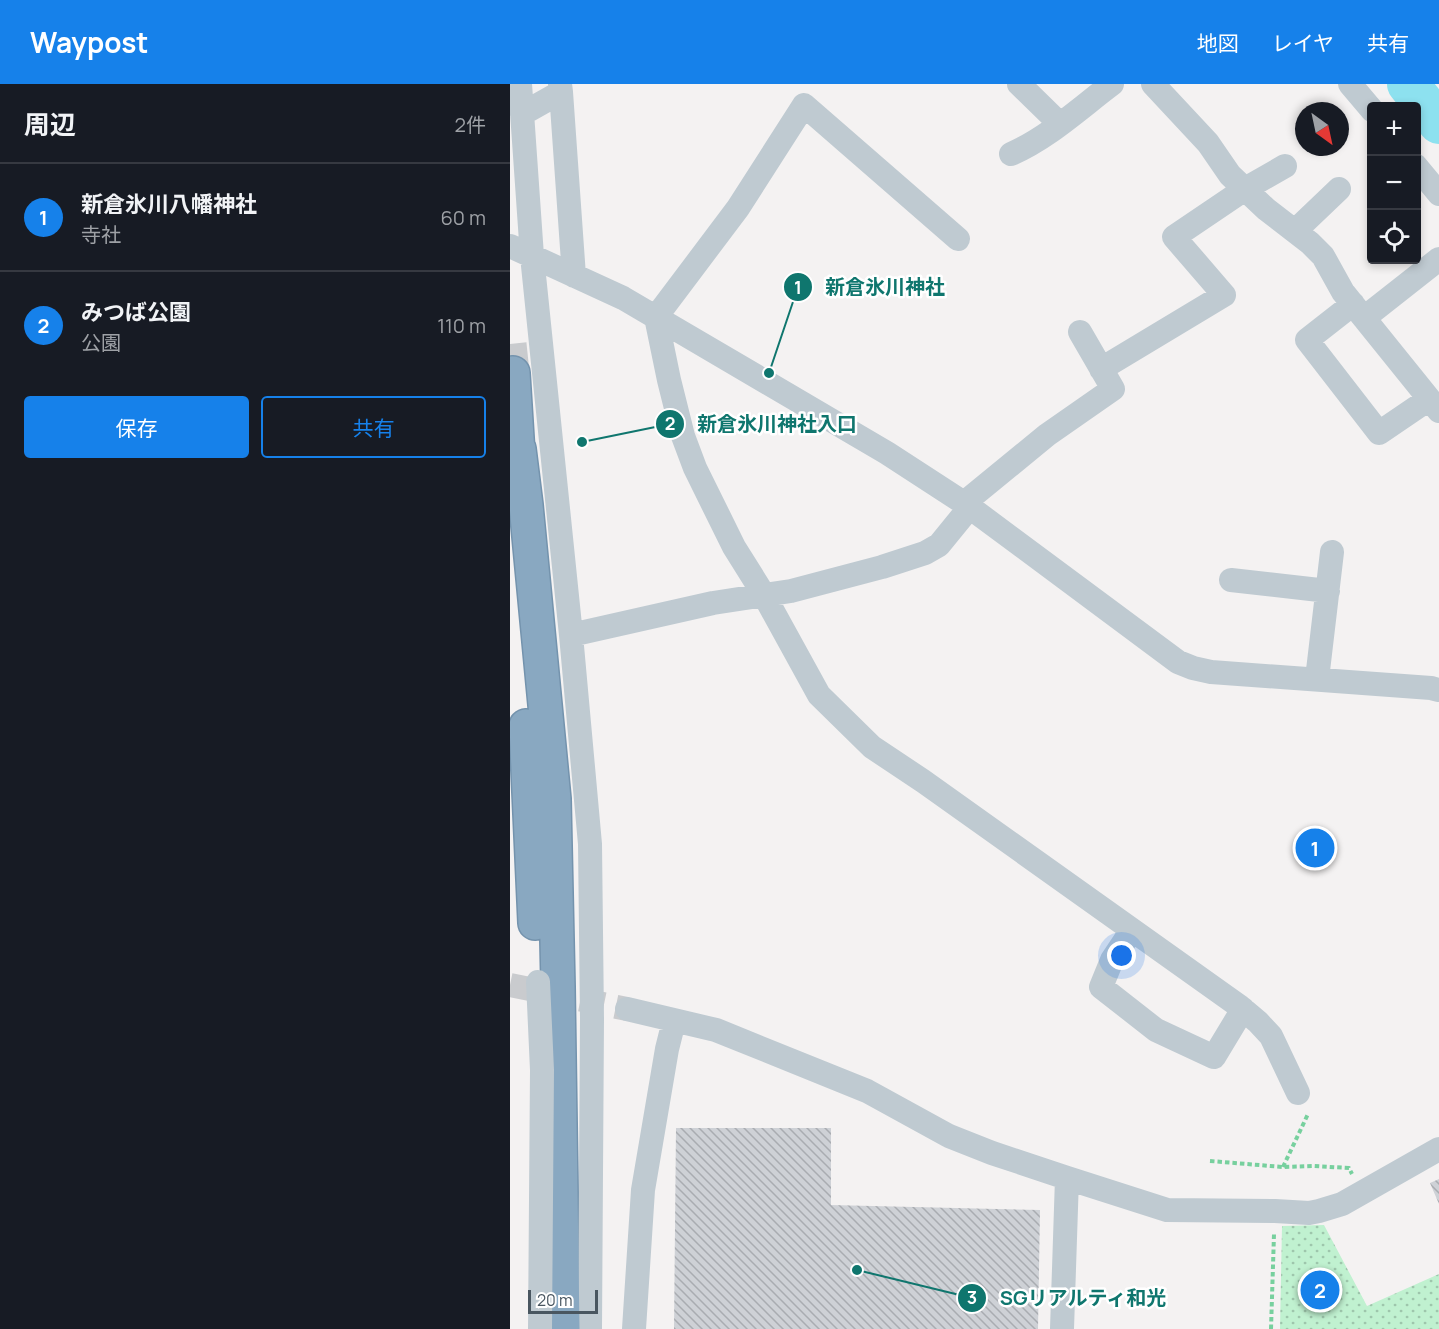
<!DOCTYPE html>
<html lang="ja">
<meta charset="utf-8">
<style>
:root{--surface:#171b24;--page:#20242c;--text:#f1f3f6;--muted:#9ea1a6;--line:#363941;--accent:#1681ea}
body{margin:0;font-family:Manrope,"Noto Sans JP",sans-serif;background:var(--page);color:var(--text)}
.controls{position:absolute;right:18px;top:18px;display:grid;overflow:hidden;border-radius:6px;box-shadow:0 3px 9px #0003}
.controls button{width:54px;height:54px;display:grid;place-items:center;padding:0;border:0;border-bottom:2px solid var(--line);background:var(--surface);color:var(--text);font:30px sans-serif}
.compass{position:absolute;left:785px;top:18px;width:54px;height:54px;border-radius:50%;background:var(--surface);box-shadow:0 3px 9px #0003;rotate:147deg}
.scale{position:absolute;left:18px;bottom:15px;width:70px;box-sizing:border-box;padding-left:6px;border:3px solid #495660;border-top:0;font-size:16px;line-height:21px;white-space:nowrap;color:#495660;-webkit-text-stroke:4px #fff;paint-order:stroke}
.you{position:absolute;left:612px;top:872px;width:21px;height:21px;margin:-15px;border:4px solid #fff;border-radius:50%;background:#1a73e8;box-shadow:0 0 0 9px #1a73e833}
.badge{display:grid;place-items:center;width:39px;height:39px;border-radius:50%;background:var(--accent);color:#fff;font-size:20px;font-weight:700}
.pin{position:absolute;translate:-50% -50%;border:3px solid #fff;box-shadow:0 2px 6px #0006}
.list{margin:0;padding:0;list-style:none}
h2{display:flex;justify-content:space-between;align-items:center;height:78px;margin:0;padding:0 24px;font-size:26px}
h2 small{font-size:20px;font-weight:400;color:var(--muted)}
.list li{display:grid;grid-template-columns:39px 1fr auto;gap:18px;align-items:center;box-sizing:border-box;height:108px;padding:0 24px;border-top:2px solid var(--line)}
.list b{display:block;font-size:22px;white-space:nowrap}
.list p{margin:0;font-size:20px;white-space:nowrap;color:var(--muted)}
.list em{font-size:20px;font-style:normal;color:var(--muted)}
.actions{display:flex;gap:12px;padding:18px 24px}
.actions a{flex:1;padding:14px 0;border:2px solid var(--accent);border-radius:6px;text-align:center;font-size:21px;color:var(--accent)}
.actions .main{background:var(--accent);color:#fff}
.icon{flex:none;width:33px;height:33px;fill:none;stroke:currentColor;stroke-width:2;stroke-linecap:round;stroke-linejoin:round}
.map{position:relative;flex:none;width:929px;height:1245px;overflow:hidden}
header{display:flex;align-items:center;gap:36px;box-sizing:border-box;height:84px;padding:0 30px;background:var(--accent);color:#fff}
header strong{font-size:28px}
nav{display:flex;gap:33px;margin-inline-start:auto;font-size:21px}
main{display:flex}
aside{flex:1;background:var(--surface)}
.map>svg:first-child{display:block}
.park{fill:url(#park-dots)}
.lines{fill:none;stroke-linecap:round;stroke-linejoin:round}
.river{stroke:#8de1ef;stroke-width:42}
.building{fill:url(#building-back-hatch)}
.minor-tunnel{stroke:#c9cbce;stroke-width:24;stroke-dasharray:24 12;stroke-linecap:butt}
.highway-tunnel{stroke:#c9cbce;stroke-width:33;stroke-dasharray:33 16;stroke-linecap:butt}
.highway-casing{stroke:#7493ad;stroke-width:36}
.path{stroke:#77d09e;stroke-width:4;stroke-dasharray:4.5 3;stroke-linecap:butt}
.minor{stroke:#bfcad1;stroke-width:24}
.highway{stroke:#89a8c1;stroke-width:33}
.minor-bridge{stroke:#bfcad1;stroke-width:24}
.leader{fill:none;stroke:#0f766e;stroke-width:2}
.callout-dot{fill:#0f766e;stroke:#fff;stroke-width:2}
.mark-label{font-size:18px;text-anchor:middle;font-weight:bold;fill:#fff}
.callout-label{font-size:20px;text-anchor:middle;font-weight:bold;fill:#0f766e;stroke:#fff;stroke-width:5;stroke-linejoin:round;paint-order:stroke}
</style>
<header>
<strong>Waypost</strong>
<nav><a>地図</a><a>レイヤ</a><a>共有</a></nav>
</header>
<main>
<aside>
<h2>周辺<small>2件</small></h2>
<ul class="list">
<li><span class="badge">1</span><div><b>新倉氷川八幡神社</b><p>寺社</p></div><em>60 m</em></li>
<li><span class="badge">2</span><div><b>みつば公園</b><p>公園</p></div><em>110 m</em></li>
</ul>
<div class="actions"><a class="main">保存</a><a>共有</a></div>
</aside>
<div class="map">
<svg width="929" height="1245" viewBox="0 0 929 1245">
<defs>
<pattern id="park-dots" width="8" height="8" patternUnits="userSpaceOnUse" patternTransform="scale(1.5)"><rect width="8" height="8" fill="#c0f1d0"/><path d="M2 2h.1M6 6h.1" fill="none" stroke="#9ec6ac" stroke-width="1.8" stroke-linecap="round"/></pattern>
<pattern id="building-back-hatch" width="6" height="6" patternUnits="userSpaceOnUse" patternTransform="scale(1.5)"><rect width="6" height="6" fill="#ced1d6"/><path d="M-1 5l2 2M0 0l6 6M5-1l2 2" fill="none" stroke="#a9acb1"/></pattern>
</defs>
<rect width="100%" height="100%" fill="#f4f2f2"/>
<path class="park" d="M814 1141 857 1222 929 1190V1245H770L772 1142Z"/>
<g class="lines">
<path class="river" d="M898 0 929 39"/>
</g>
<path class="building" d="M166 1044H321V1121L530 1126 528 1245H164Z
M929 1095V1120L920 1099Z"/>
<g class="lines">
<path class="minor-tunnel" d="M0 901 117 925"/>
<path class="highway-tunnel" d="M0 260 3 289"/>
<g class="highway-casing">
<path id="highway" d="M3 289 9 386
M9 365 16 421 44 715 48 903 53 1245
M16 642 25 839"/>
</g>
<path class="path" d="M700 1077 773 1083 803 1082 839 1084 842 1090
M773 1083 798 1030
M761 1245 764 1150"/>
<path class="minor" d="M10 0 22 172 61 551 80 760 82 935 80 1245
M509 0 550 40
M643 0 698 59 720 91 756 125 800 159 813 172 833 208 929 327
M840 0 862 26
M51 8 64 192
M12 30 51 8 50 0
M501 70C538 54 570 24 602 0
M906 82 929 110
M785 147 829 105
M448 155 294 21 228 124 146 233 159 296 173 352 185 384 224 463 254 511 309 611 362 663 413 697 729 922 748 938 761 952 788 1009
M0 162 113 214 377 369 454 419 668 578 683 584 701 588 921 604 929 606
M843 220 797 256 869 349 919 315
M854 234 929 175
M591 285 714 211 664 153 735 105 775 82
M454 419 537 351 603 305 570 248
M721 496 818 507
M61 551 203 519 281 507 372 483 415 469 429 461 460 423
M807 595 822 468
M622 846 602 876 591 903 646 946 704 973 733 925
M117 925 206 946 357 1007 439 1052 482 1069 557 1094 657 1126 765 1127 799 1129 809 1127 832 1120 929 1065
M124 1245 133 1106 157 965 164 937
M552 1245 557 1094"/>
<use href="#highway" class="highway"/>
<path class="minor-bridge" d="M28 898 32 986 30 1245"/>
</g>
<path class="leader" d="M259 289L288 203M72 358L160 340M347 1186L462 1214"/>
<g class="callout-dot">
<circle cx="259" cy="289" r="6"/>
<circle cx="72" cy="358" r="6"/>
<circle cx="347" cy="1186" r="6"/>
<circle cx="288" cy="203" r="15"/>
<circle cx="160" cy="340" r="15"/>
<circle cx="462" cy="1214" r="15"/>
</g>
<g class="mark-label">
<text x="288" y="210">1</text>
<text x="160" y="346">2</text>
<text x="462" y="1220">3</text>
</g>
<g class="callout-label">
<text x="375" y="210">新倉氷川神社</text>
<text x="267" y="347">新倉氷川神社入口</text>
<text x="573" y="1221">SGリアルティ和光</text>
</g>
</svg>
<div class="controls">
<button>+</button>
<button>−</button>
<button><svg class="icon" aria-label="locate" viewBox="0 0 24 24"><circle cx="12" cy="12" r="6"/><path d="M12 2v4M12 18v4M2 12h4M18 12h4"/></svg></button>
</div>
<svg class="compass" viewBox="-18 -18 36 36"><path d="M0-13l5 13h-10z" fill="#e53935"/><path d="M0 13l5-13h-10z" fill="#9ea1a6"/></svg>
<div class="scale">20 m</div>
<div class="you"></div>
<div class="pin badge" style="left:805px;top:764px">1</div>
<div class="pin badge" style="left:810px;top:1206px">2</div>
</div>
</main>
